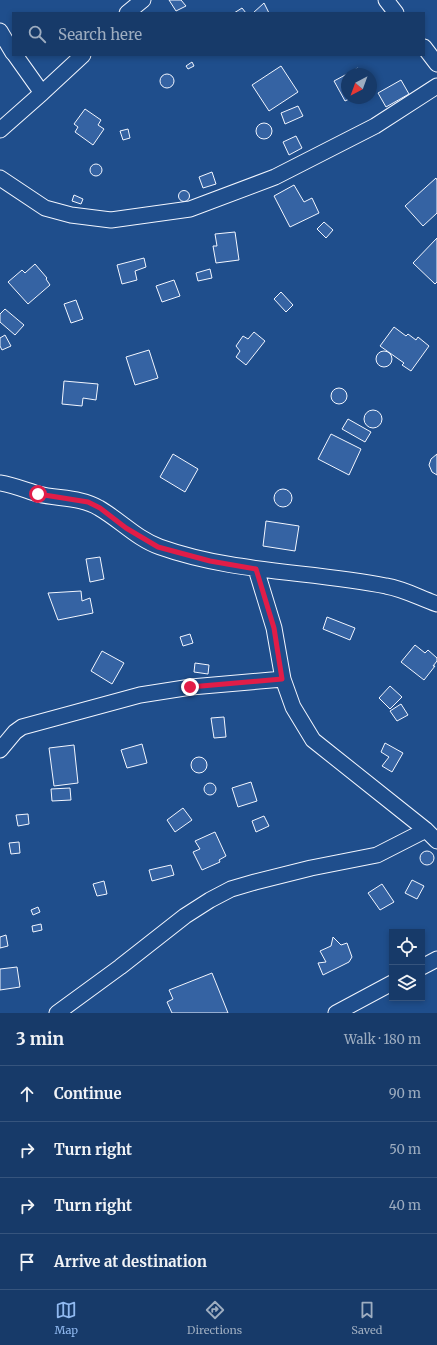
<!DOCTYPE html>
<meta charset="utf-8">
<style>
:root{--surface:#173a69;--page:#244571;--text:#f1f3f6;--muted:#9eadc0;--line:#36547d;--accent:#90b9f0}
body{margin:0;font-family:Merriweather,serif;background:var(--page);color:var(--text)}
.controls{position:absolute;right:12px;bottom:12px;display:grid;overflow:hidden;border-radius:0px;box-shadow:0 2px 6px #0003}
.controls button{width:36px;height:36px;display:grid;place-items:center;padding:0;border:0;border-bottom:1px solid var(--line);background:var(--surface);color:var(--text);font:20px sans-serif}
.compass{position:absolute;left:341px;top:68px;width:36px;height:36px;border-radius:50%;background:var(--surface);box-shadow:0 2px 6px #0003;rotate:221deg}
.stop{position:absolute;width:12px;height:12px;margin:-9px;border:3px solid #e11d48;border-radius:50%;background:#fff}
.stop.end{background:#e11d48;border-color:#fff;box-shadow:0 1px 4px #0008}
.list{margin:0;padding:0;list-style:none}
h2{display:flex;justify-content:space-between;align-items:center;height:52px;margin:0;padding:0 16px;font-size:17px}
h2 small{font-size:13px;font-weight:400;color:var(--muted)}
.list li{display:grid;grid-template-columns:26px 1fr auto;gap:12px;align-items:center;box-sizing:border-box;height:56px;padding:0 16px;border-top:1px solid var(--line)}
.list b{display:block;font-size:15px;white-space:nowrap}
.list em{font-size:13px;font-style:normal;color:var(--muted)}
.icon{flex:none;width:22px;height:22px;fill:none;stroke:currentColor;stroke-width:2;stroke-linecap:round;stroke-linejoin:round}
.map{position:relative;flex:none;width:437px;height:1013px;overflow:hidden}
.search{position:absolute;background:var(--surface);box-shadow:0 2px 6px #0003;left:12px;right:12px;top:12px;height:44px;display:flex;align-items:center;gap:10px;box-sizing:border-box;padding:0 14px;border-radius:0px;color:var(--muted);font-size:15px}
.sheet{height:276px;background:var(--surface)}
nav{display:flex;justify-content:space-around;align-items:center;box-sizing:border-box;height:56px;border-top:1px solid var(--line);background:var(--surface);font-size:11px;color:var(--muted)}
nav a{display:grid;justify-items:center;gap:2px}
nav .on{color:var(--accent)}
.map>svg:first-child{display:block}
.building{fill:#3563a3;stroke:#f2f6ff}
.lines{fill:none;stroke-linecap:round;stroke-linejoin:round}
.minor-casing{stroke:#f2f6ff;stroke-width:17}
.minor{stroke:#1f4e8c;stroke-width:15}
.route{stroke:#e11d48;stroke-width:5}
</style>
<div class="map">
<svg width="437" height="1013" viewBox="0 0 437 1013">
<rect width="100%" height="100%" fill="#1f4e8c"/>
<path class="building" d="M169 0H181L186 6 176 11Z
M264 3 269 13H253Z
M242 8 246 13H234Z
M192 62 194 66 188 69 186 66Z
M281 66 298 92 269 111 252 85Z
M358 68 361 74H347V98H351L345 101 334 81Z
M160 81a7 7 0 1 1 14 0a7 7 0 1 1-14 0Z
M401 80 409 94 386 107 378 93Z
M298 106 303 116 285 124 281 113Z
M85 109 101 120 98 125 104 129 93 145 75 132 78 127 74 124Z
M256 131a8 8 0 1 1 16 0a8 8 0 1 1-16 0Z
M128 129 130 138 123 140 120 131Z
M296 136 302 148 289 155 283 142Z
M90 170a6 6 0 1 1 12 0a6 6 0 1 1-12 0Z
M212 172 216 184 203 188 199 177Z
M436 178 437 180V213L423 226 405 206Z
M294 185 304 202 312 198 319 213 290 227 274 196Z
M178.5 196a5.5 5.5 0 1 1 11 0a5.5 5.5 0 1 1-11 0Z
M74 195 83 199 81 204 72 201Z
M324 222 333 230 326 238 317 229Z
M235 232 239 260 216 263 213 246H217L215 234Z
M437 238V282L435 284 413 263Z
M144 258 146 267 135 271 137 280 122 284 117 265Z
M35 264 47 278 46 279 50 285 28 304 8 282 22 270 25 273Z
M210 269 212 278 198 281 196 273Z
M174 280 180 296 162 302 156 286Z
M281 292 293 305 286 312 274 299Z
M76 300 83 319 71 323 64 304Z
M5 309 24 325 15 335 0 322V314Z
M394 327 406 336 408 334 416 340 418 337 429 346 411 371 402 365 404 363 380 346Z
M254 332 265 341 246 365 236 357 240 351 236 346 243 336 248 339Z
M5 335 11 346 2 350 0 346V338Z
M149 350 158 378 135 385 126 357Z
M376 359a8 8 0 1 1 16 0a8 8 0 1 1-16 0Z
M64 381 98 384 96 400 83 398 82 406 62 404Z
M331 396a8 8 0 1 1 16 0a8 8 0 1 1-16 0Z
M364 419a9 9 0 1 1 18 0a9 9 0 1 1-18 0Z
M348 419 371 432 365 442 342 429Z
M331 434 361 449 349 475 318 459Z
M173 454 198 469 185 492 160 477Z
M437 454V475L432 472 429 465 431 459Z
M274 498a9 9 0 1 1 18 0a9 9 0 1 1-18 0Z
M266 521 299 526 295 551 263 546Z
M100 557 104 579 90 582 86 559Z
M81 591 82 601 90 598 93 613 58 620 48 593Z
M327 617 355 628 350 640 323 629Z
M190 634 193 643 183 646 180 637Z
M415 645 425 653 428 650 437 658V661L433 666H435L424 680 401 662Z
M102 651 124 663 112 684 91 671Z
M195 663 209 665 208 674 194 672Z
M390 686 402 697 390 709 379 698Z
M401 704 408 715 397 721 390 711Z
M224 717 226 737 214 738 211 718Z
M385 743 403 753 392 772 382 766 389 757 381 752Z
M142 744 147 763 127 768 121 750Z
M74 745 78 783 54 786 49 748Z
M191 765a8 8 0 1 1 16 0a8 8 0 1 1-16 0Z
M251 782 257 801 238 807 232 788Z
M204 789a6 6 0 1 1 12 0a6 6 0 1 1-12 0Z
M70 788 71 800 52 801 51 789Z
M183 808 192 820 175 832 167 820Z
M28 814 29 824 18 826 16 815Z
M264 816 269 826 256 832 252 821Z
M215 832 226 856 219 860 220 862 202 870 193 852 200 849 195 841Z
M19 842 20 853 11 854 9 843Z
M420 858a7 7 0 1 1 14 0a7 7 0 1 1-14 0Z
M171 865 174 875 152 881 149 870Z
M412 880 424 886 417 899 405 893Z
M104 881 107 894 97 896 93 884Z
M382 884 394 902 380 910 368 893Z
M38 907 40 912 33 915 31 910Z
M41 924 42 930 33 932 32 926Z
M6 935 8 946 0 948V937Z
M333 937 341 945 347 943 352 957 349 962 323 975 318 963 326 962 320 951 331 946Z
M17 967 20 987 0 990V969Z
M212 973 228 1013H172L167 1002 173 999 169 990Z"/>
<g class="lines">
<g class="minor-casing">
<path id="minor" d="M386 0 396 13
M127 13 143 0
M0 31 13 53
M424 47 437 64
M15 55 42 93
M0 130 42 93 83 55
M0 178 45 208 71 215 111 220 190 209 275 177 375 126 437 86
M0 483C13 485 25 490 38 494 58 499 81 497 99 508 120 520 137 539 160 547 233 573 311 571 386 586 404 589 420 598 437 604
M256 569 274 628 283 679 293 707 313 740 426 830 437 841
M0 750 15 732 22 727 140 695 191 687 283 679
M422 967 437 959
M57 1013 120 967 185 916 210 900 231 889 255 882 311 868 377 855 426 830
M336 1013 392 983"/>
</g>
<use href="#minor" class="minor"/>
</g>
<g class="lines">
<path class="route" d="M38 494 88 502 100 508 126 528 158 547 210 561 256 569 274 628 282 679 190 687"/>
</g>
</svg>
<div class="controls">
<button><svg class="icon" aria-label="locate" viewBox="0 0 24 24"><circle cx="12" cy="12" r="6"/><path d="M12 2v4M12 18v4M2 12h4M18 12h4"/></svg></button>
<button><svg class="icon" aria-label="layers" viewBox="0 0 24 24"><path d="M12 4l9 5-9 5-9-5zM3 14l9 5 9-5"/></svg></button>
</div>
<svg class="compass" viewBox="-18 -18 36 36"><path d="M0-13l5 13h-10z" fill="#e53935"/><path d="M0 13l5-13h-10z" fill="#9eadc0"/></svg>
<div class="stop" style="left:38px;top:494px"></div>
<div class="stop end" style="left:190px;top:687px"></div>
<div class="search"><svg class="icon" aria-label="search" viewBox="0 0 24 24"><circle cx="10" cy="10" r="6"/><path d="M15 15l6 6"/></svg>Search here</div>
</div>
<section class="sheet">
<h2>3 min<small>Walk · 180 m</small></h2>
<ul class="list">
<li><svg class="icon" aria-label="ahead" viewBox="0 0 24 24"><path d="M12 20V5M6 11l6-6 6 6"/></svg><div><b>Continue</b></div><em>90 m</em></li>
<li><svg class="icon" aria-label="right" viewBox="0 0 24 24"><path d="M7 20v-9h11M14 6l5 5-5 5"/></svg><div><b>Turn right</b></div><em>50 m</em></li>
<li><svg class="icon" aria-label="right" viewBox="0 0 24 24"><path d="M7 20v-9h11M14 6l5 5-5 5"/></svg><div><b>Turn right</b></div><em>40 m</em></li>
<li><svg class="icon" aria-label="arrive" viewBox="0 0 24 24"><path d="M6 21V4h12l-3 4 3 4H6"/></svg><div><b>Arrive at destination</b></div></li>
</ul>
</section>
<nav>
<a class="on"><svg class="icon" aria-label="map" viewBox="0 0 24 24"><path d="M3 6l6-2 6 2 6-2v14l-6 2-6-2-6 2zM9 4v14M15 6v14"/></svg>Map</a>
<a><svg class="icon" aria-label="directions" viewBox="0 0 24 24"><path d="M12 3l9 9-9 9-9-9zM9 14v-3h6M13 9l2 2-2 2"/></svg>Directions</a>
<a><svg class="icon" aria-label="saved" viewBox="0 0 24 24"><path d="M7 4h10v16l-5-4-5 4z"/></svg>Saved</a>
</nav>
